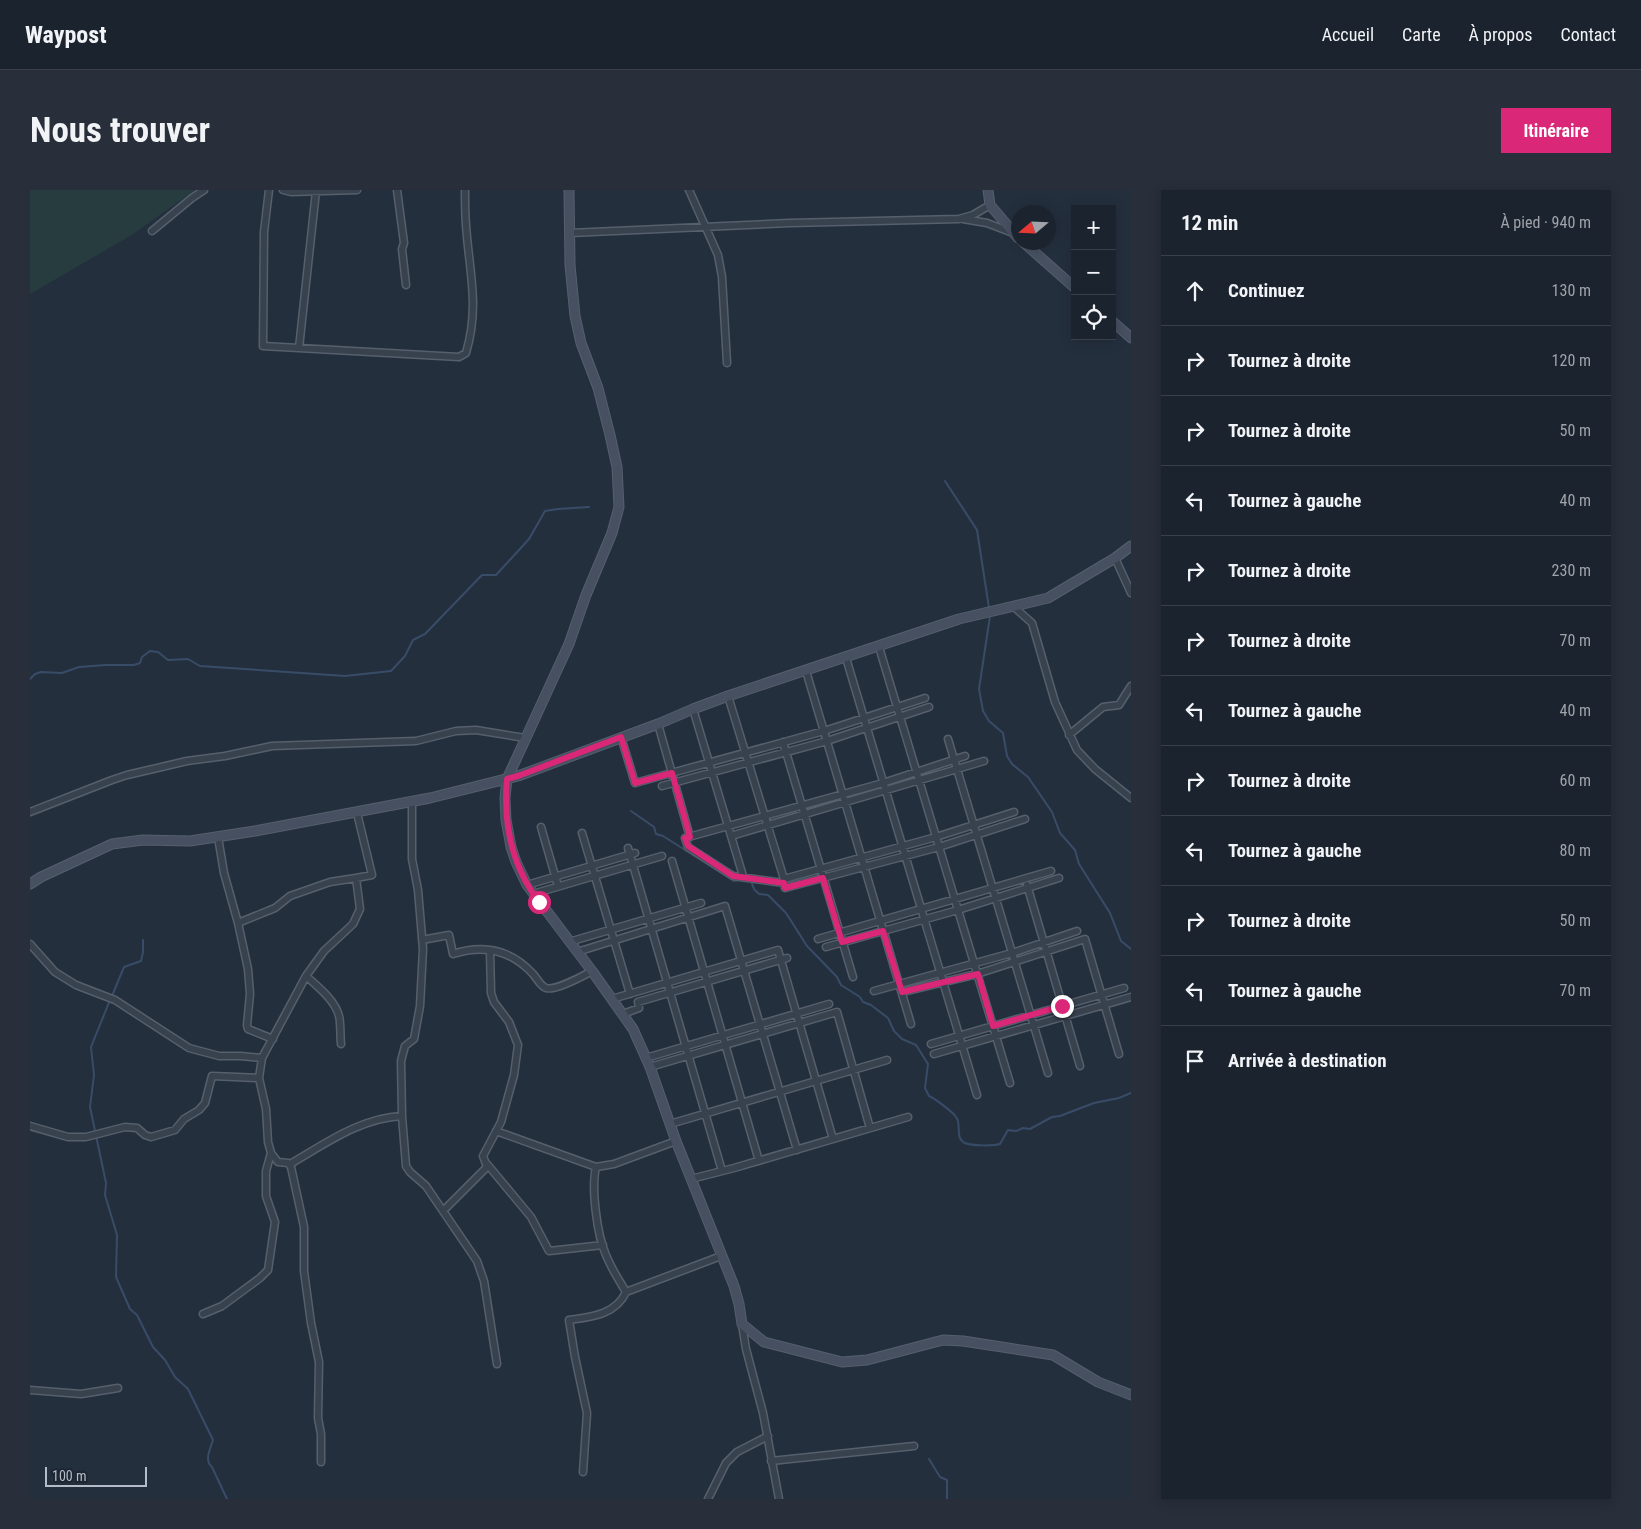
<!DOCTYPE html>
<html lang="fr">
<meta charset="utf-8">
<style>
:root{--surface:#1b232e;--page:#282f3a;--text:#f1f3f6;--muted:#a0a4aa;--line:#39404a;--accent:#db2777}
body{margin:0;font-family:"Roboto Condensed",sans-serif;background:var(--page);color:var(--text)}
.controls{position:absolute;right:15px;top:15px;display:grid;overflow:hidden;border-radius:0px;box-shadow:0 2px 12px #0003}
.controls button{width:45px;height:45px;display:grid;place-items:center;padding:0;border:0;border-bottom:1px solid var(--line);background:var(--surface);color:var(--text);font:25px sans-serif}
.compass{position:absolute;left:981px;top:15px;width:45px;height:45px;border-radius:50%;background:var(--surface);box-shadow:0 2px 12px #0003;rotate:251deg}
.scale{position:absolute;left:15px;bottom:12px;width:102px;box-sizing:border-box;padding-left:5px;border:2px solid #b4bcc9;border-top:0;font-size:14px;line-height:18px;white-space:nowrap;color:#b4bcc9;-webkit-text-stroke:4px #1d2633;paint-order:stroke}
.stop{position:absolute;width:15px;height:15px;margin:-11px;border:4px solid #db2777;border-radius:50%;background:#fff}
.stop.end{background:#db2777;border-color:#fff;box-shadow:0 1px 5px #0008}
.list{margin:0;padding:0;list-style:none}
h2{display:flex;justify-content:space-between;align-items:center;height:65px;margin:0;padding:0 20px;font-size:21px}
h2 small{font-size:16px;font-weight:400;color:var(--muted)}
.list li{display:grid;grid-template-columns:32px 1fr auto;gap:15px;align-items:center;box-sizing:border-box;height:70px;padding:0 20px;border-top:1px solid var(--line)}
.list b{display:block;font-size:19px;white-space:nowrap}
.list em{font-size:16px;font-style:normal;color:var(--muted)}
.icon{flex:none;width:28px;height:28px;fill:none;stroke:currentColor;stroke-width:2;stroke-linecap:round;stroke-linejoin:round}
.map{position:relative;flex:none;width:1101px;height:1309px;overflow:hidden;border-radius:0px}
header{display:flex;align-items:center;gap:30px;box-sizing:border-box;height:70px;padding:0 25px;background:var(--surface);border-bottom:1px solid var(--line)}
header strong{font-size:24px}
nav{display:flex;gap:28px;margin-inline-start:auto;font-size:18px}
.intro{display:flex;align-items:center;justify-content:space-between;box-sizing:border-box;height:120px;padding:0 30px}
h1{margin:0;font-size:35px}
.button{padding:12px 22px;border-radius:0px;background:var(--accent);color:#fff;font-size:18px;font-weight:700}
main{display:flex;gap:30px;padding:0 30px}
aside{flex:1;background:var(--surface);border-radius:0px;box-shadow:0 2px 12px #0003}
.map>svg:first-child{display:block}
.green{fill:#263c3f}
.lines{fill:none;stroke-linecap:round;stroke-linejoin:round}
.stream{stroke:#394c67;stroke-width:2}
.street-casing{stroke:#565f6c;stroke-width:9}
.secondary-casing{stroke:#565f6c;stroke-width:11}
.street{stroke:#38414e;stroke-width:6}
.secondary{stroke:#465061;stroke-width:9}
.route{stroke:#db2777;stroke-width:6}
</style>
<header>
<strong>Waypost</strong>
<nav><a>Accueil</a><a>Carte</a><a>À propos</a><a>Contact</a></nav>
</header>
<div class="intro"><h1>Nous trouver</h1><a class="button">Itinéraire</a></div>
<main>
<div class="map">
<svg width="1101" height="1309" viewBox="0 0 1101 1309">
<rect width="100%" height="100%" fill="#242f3e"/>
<path class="green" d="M0 0H164V1L100 46 0 104Z"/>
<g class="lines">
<path class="stream" d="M915 291 947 340 959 418
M960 426 949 499 953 521 959 531 973 543 977 566 982 574 998 587 1022 622 1030 643 1045 660 1049 674 1080 723 1091 751 1101 759
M0 489 5 484 11 482 32 483 49 477 76 475H104L110 473 112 467 120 461 128 462 138 470 158 469 170 476 315 486 361 481 375 466 383 450 395 444 452 385H466L499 349 515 321 528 319 559 317
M601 621 624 637 626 644 633 646 704 691 709 690
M721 691 724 699 729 704 738 705 756 723 777 756 807 787 811 795 830 807 833 812 841 815 858 828 864 841 872 849 886 855 898 874 895 898 899 906C904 908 923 922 926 927 930 932 928 938 929 943 929 947 931 951 935 953 942 956 963 956 970 954L978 940 986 941 993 938 1000 939 1022 927 1030 926 1064 913 1089 908 1101 903
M82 806 94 777 111 771 113 762V750
M80 810 61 857 64 885 60 917 76 993 75 1005 87 1045 86 1087 100 1119 107 1125 123 1157 135 1170 145 1187 158 1199 183 1250C180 1260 174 1270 182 1277L197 1309
M899 1269 910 1287 917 1290V1309"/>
<g class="street-casing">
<path id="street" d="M239 0 234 42 233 156 429 167 436 163C450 116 439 81 436 35 435 23 435 11 435 0
M253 0 261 2 327 0
M367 0 374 53 372 59 376 95
M659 0 688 65 692 87 697 173
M933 29 957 33 983 43
M122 41 162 8 174 0
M540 43 760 33 929 29 943 25 960 15
M269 158 286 1
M1085 368 1101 403
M984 417 1002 433 1025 512 1047 560 1065 579 1101 608
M849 457 980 893
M816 468 947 905
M776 481 881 834
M698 506 754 689 755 698 909 657 995 629
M663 519 713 686
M628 534 660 647
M1039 545 1073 517 1089 515 1101 496
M591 547 605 593 794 541 895 508
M918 549 1018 883
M753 552 823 787
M632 596 797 551 899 517
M382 611V669L388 700 393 759 390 816 384 849 375 856 371 871 372 926 376 976 380 982 396 996 447 1071 454 1091 467 1174
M0 622 82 590 97 585 157 571 195 566 242 556 386 551 426 541 446 540 495 548
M511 637 528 696
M552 643 600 804
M701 646 954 571
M188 647 194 683 208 733 218 779 220 804 217 835 218 839 243 849
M598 658 692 981
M642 671 729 971
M754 689 906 647 984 622
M754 693 703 686 658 657 655 648 853 593 935 566
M497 695 605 663
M997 695 1050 876
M503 704 632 666
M208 733 245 718 260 706 300 692 326 688
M788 749 1021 681
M392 750 419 745 423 764C454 754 481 760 503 784 507 788 510 796 516 798 525 801 553 786 562 781
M539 752 671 713
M0 754 25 782 46 795 85 810 159 858 189 866H211L232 868
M796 757 928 720 1029 688
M547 762 695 716 767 960
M276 786C288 797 305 810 309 826 311 834 310 845 311 854
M844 801 982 763 1047 741
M872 802 947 784 1055 749 1089 864
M582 809 748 760 803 949
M593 824 609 818 608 812 757 768
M901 854 1094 798
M904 864 1101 807
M616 868 799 814
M620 877 807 822 840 938
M640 934 857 870
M0 936 38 947H56L95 937 107 938 115 945 121 947 145 940 154 929 169 920 175 913 182 886 229 888
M466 941 566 977 584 974 646 951
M260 974C295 954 330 928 372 926
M457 974 501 1027 519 1061 573 1055
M566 977C561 998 567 1045 576 1065 581 1078 589 1090 596 1102
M661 989 704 978 878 927
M413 1021 457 977 453 966 471 932 484 885 488 855 479 832 464 812 461 803 460 761
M173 1124 192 1116 230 1088 238 1080 245 1032 236 1006V981L241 963
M712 1134 716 1159 733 1223 749 1309
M0 1200 51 1204 88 1198
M741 1271 884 1256
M291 1272V1244L288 1228 289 1172 281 1133 274 1081V1037L261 977 258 973 248 972 241 963 238 952 236 919 229 888 232 868 276 786 294 761 323 734 330 719 326 688 342 685 327 623
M553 1282 557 1223 545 1167 539 1130C560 1127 586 1125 596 1102L691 1066
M678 1309 696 1273 707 1262 738 1246"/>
</g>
<g class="secondary-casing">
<path id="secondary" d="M539 0 540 75 545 126 551 153 568 198 580 245 587 277 589 317 582 343 556 405 539 454 477 589 475 608 476 630 481 657 486 672 497 695 562 781 603 839 620 877 646 951 704 1096 709 1114 712 1134 734 1152 812 1172 837 1170 913 1150 933 1151 1023 1165 1068 1192 1101 1205
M958 0 960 15 988 48
M993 52 1045 98
M1082 131 1101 148
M0 694 11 687 82 654 113 650 160 651 225 641 400 608 488 586 628 534 663 519 698 506 929 429 1018 408 1085 368 1101 356"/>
</g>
<use href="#street" class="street"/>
<use href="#secondary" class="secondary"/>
</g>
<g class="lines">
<path class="route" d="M509 712C481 675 473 634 477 589L488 586 591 547 605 593 642 583 660 647 655 648 658 656 703 686 754 693 755 698 793 688 812 752 853 741 872 802 948 784 963 836 1032 816"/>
</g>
</svg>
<div class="controls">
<button>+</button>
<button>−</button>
<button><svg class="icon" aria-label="locate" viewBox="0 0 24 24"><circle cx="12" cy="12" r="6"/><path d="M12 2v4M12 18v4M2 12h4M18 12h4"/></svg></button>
</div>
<svg class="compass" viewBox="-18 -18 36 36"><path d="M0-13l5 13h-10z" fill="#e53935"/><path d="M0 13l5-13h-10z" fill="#a0a4aa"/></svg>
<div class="scale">100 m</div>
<div class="stop" style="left:509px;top:712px"></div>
<div class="stop end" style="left:1032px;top:816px"></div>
</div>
<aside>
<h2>12 min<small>À pied · 940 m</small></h2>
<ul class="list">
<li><svg class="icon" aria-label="ahead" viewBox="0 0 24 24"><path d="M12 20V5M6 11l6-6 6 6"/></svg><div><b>Continuez</b></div><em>130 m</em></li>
<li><svg class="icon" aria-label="right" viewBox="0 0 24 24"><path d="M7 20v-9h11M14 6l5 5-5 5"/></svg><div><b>Tournez à droite</b></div><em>120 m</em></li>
<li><svg class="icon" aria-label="right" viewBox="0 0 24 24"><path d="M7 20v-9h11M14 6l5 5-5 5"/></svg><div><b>Tournez à droite</b></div><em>50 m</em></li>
<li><svg class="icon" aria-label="left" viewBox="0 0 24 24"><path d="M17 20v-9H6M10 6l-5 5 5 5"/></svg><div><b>Tournez à gauche</b></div><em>40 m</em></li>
<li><svg class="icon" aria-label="right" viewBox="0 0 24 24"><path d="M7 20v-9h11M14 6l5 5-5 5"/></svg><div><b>Tournez à droite</b></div><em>230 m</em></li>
<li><svg class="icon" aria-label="right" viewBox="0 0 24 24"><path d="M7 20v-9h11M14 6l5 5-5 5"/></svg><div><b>Tournez à droite</b></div><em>70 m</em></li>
<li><svg class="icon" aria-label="left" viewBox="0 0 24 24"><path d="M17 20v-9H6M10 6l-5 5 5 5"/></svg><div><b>Tournez à gauche</b></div><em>40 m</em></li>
<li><svg class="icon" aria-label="right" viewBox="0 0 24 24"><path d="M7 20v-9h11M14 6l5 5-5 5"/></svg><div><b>Tournez à droite</b></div><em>60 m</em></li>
<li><svg class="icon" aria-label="left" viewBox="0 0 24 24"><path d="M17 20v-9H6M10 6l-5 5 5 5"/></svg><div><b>Tournez à gauche</b></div><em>80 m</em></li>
<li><svg class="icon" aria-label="right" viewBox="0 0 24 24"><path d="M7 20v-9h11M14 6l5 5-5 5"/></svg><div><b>Tournez à droite</b></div><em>50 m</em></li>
<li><svg class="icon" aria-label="left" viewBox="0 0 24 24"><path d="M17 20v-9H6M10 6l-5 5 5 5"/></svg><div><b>Tournez à gauche</b></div><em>70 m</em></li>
<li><svg class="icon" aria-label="arrive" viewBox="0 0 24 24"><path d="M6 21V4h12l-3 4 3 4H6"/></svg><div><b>Arrivée à destination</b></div></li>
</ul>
</aside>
</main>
